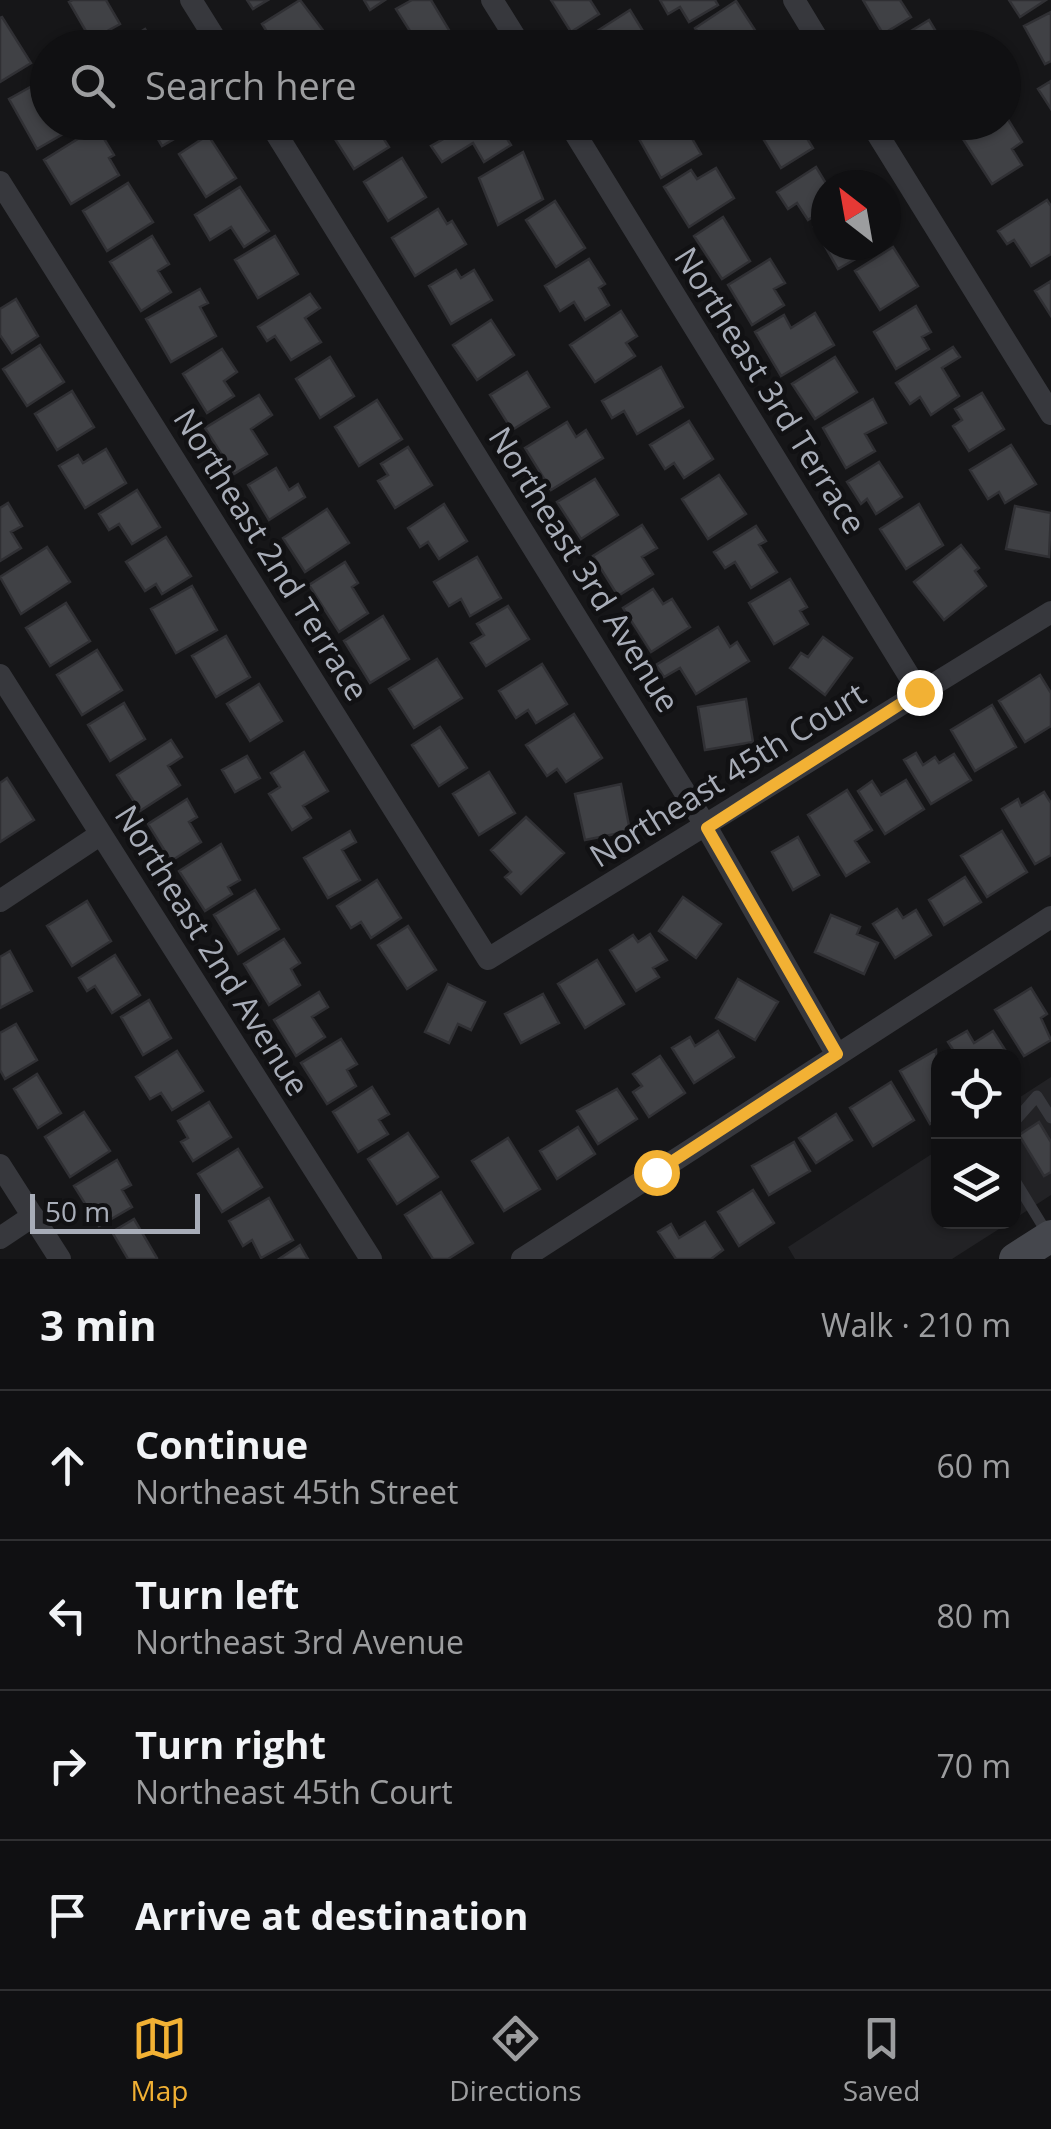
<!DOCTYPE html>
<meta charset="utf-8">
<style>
:root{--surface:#101012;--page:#1e1e20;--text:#f1f3f6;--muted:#9c9d9f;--line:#303032;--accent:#f2b134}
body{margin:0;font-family:"Open Sans",sans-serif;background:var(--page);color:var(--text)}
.controls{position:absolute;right:30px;bottom:30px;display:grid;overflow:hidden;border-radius:20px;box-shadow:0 2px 8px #0004}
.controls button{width:90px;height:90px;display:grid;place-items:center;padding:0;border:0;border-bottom:2px solid var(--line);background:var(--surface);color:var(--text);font:50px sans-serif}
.compass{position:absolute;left:811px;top:170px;width:90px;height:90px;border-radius:50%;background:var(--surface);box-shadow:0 2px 8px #0004;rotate:329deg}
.scale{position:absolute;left:30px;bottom:25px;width:170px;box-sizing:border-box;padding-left:10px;border:5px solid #a8adb8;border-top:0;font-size:28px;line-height:35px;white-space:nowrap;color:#a8adb8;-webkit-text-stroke:8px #111113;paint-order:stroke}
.stop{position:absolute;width:30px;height:30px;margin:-22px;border:8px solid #f2b134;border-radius:50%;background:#fff}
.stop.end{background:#f2b134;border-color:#fff;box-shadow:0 2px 10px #0008}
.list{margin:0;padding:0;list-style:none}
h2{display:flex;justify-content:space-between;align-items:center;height:130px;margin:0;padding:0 40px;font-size:42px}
h2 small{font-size:32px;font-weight:400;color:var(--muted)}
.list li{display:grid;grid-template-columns:65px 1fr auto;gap:30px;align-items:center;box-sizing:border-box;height:150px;padding:0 40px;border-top:2px solid var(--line)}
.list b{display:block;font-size:38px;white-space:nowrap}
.list p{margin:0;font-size:32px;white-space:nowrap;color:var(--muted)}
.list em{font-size:32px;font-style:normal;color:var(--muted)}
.icon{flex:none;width:55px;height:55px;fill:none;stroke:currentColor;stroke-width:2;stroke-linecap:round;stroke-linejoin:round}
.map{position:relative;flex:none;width:1051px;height:1259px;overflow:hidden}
.search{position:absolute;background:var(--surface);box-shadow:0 2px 8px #0004;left:30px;right:30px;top:30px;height:110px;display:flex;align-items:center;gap:25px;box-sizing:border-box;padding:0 35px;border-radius:55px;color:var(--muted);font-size:38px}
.sheet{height:730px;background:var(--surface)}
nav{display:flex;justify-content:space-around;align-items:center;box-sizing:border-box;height:140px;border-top:2px solid var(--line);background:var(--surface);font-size:28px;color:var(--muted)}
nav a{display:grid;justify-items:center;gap:5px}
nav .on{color:var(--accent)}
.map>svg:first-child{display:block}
.built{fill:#222225}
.building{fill:#404145;stroke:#303034;stroke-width:2.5}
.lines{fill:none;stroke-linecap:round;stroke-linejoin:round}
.lane{stroke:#37383d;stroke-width:11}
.street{stroke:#37383d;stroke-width:22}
.secondary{stroke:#45474d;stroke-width:32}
.route{stroke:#f2b134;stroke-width:12}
.labels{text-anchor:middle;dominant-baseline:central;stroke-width:9;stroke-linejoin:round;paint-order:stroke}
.street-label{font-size:32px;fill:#a8adb8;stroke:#111113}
</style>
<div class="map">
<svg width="1051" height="1259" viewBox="0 0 1051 1259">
<rect width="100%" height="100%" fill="#161618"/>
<path class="built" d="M1051 1077V1195L1014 1219V1101Z
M938 1150V1222H1010L952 1259H795L788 1247Z"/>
<path class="building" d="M73 0H106L120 24 91 40 69 2Z
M247 0H268L253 9Z
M300 0 328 37 312 48H277L262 24Z
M364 0H385L370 10Z
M412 0H431L449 30 420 47 396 9Z
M551 0H590L599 14 571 32Z
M660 0H715L718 5 689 22 680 7 668 14Z
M863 0H900L911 17 883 34Z
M1009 0H1046L1020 17Z
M736 1 766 47 764 48H708L695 28Z
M630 10 646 36 635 44 637 48H604L594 33Z
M1051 12V61L1045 64 1024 26Z
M2 17 31 63 0 82V18Z
M929 20 946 48H889L888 45Z
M145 29 156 48H115Z
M43 80 48 122H66L70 130 37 149 9 99Z
M1051 81V109L1038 89Z
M1004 113 1022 142 1012 149 1022 165 992 184 963 139 988 122H1004Z
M148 122H199L200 124 162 146Z
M373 122 389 147 354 169 335 139 345 132 340 123Z
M450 122H506L501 129 511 145 484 162 473 143 442 162 431 146 445 138 439 129Z
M663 122H670L677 134 686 128 701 154 661 178 638 137Z
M774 122H797L813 148 781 168 759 132Z
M97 127 114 155 109 158 119 175 71 204 44 160Z
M208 135 236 178 206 197 179 154Z
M523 152 543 199 498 225 479 178Z
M402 158 426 197 388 221 364 182Z
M816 167 827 185 826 208 808 220 797 203 788 209 777 192Z
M716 168 734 198 689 227 664 187 691 170 697 179Z
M128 183 153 222 107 251 83 211Z
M240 187 269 231 244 247 231 227 210 240 195 215Z
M1047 200 1051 206V254L1031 266 1014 240 1007 244 998 231Z
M555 201 585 248 556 267 526 220Z
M438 209 447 224 452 221 466 244 415 276 392 238Z
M723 217 750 261 722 279 694 236Z
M826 221V245H880L838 269 814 227Z
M152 236 169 264 158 271 171 292 141 311 110 262Z
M275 236 298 274 258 298 235 260Z
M893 247 918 286 880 310 855 271Z
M589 259 605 284 599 288 609 305 585 320 574 302 560 311 545 286Z
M770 259 785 283 774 289 784 305 752 325 728 285Z
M456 270 461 278 474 270 492 300 451 324 429 286Z
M1051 281V316L1035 291Z
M200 289 208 303 200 307 216 336 171 362 146 319Z
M310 294 320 308 305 318 321 342 291 360 275 336 267 341 258 327Z
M16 299 38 336 12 353 0 335V309Z
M916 306 931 332 922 337 929 349 896 369 874 332Z
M621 311 637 336 626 343 635 356 595 382 570 345Z
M815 313 834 345 781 376 755 332 784 315 791 328Z
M491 320 514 355 477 380 453 345Z
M40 345 64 382 27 406 3 369Z
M953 347 960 357 942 368 959 396 931 415 920 397 910 404 896 383Z
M222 349 237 372 224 381 234 396 207 413 183 374Z
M330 357 354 396 320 418 296 379Z
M835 357 857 392 815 419 792 384Z
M661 367 683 407 637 434 624 411 612 418 602 401Z
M527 372 549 407 512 430 490 395Z
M72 391 94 427 57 450 35 414Z
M982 393 1004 429 969 451 953 426 962 420 955 409Z
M259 395 272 415 251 429 267 454 234 474 205 428Z
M873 399 886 423 865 434 875 451 846 468 823 428Z
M377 400 402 439 359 466 335 427Z
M689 421 713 459 684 478 674 463 665 469 650 445Z
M567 422 576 437 586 430 603 458 551 490 525 448Z
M1011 445 1036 484 1005 503 999 492 988 499 970 470Z
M408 447 432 485 395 508 378 481 388 475 381 464Z
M106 449 126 483 85 508 59 466 78 455 83 463Z
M879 462 902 497 876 514 867 499 861 504 847 482Z
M276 468 289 490 298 484 305 497 269 520 248 485Z
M719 475 746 514 708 539 682 499Z
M595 479 618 515 581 539 557 502Z
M137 490 160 527 132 544 119 524 109 530 99 514Z
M8 503 22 526 11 532 21 548 0 561V508Z
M444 504 467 541 439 559 428 542 420 547 408 528Z
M919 504 943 545 906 569 880 529Z
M1015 506 1051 513 1049 557 1006 549Z
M327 509 349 543 305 572 283 538Z
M642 525 657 548 642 557 653 574 618 596 593 556Z
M756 526 766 541 759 545 777 572 751 588 735 562 725 568 714 552Z
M166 537 191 576 162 594 156 584 145 591 126 562Z
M961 545 979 568 975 571 986 586 944 620 914 582Z
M47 547 70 582 21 614 0 577Z
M477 557 501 598 470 616 461 599 449 606 434 582Z
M345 562 358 583 352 587 368 613 339 632 309 585Z
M790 579 807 607 800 611 808 624 774 644 749 603Z
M192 586 217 630 176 653 151 609Z
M653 589 663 604 672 599 690 627 651 652 623 608Z
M66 603 90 641 50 666 26 628Z
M508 606 529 639 486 666 471 643 484 635 477 624Z
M383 616 409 659 370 683 344 641Z
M718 627 730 647 737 642 749 661 696 694 680 668 664 677 656 665Z
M226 636 250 677 216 697 192 656Z
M823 637 852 658 825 695 790 668 801 653 808 657Z
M97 650 122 690 82 715 57 675Z
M437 659 462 698 414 728 389 689Z
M542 664 567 704 536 723 528 710 516 718 499 691Z
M1040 675 1051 693V726L1025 742 999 701Z
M259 684 282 721 250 741 227 704Z
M746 699 753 742 705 750 698 707Z
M124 703 145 739 110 761 88 725Z
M992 705 1016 747 975 771 951 730Z
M574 714 602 758 566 782 557 769 547 776 526 745Z
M440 727 467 768 439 786 412 745Z
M171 740 182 757 168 766 180 785 140 811 117 775Z
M304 752 328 791 303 806 311 818 292 830 269 794 280 787 271 773Z
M916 753 923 765 935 757 939 763 954 754 971 780 931 804 904 760Z
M247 756 260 778 235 792 222 770Z
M489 772 515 813 479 835 453 794Z
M7 778 34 820 0 842V783Z
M906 780 924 809 885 834 858 791 872 781 881 795Z
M621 784 630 831 585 840 575 794Z
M847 790 872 830 855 841 869 862 846 876 808 815Z
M1044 792 1051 803V855L1035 864 1002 809 1018 799 1021 806Z
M187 799 197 817 189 822 201 842 171 861 148 824Z
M526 817 564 853 521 894 505 877 511 872 491 850Z
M350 831 356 842 342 850 360 880 328 898 304 858Z
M1002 831 1027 872 987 897 961 856Z
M798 837 819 875 793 890 772 852Z
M221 844 240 880 228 887 232 894 205 911 179 871Z
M965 877 981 902 944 925 929 900Z
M377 880 401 918 371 938 361 922 351 928 337 906Z
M255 890 279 929 238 954 214 915Z
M683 897 721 924 696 958 659 931Z
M87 901 111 941 72 966 47 926Z
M897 909 903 918 916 910 931 935 895 958 873 924Z
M831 915 860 927 857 934 878 943 864 974 815 952Z
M408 926 436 970 407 989 378 945Z
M650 934 667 960 653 968 659 977 636 991 610 950 633 935 638 942Z
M284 939 300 963 291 969 300 985 269 1005 244 964Z
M10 951 32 991 0 1008V957Z
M115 955 140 995 112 1013 95 986 87 991 79 978Z
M597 960 624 1004 585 1028 558 984Z
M738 979 778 1002 755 1040 716 1018Z
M448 984 485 1002 471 1030 458 1024 449 1043 425 1032Z
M1031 988 1047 1014 1041 1018 1051 1040 1024 1056 995 1010Z
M319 992 328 1007 312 1017 325 1037 296 1056 274 1020Z
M543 994 559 1023 521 1043 505 1014Z
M149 1000 171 1038 143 1055 121 1017Z
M16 1024 37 1060 5 1079 0 1070V1033Z
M718 1031 734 1057 694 1083 672 1048 690 1037 695 1046Z
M967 1031 974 1043 993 1031 1009 1056H957L948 1042Z
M341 1039 357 1064 347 1070 356 1086 327 1104 301 1063Z
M936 1050 938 1119 930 1124 900 1071Z
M177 1051 203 1091 172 1110 161 1093 150 1099 136 1077Z
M660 1056 685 1093 649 1117 633 1092 642 1086 633 1074Z
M37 1074 61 1113 38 1128 14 1089Z
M891 1082 914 1120 873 1146 850 1108Z
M372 1087 389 1114 379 1120 388 1134 358 1152 333 1112Z
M617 1089 637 1119 598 1144 577 1111Z
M209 1102 231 1137 193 1161 181 1142 188 1138 178 1121Z
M84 1112 110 1151 70 1177 45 1137Z
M836 1114 852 1140 816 1163 799 1138Z
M1039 1122 1051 1142V1172L1044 1176 1019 1135Z
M578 1127 595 1154 557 1179 540 1151Z
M408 1133 438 1177 397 1204 368 1159Z
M508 1138 540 1189 504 1211 472 1161Z
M794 1142 810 1171 769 1195 752 1166Z
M238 1149 262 1187 222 1212 198 1174Z
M117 1160 131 1185 122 1190 132 1207 99 1226 74 1186Z
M753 1190 774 1223 739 1246 718 1212Z
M441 1192 473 1243 448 1259H433L405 1215Z
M269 1198 293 1240 261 1258 252 1240 243 1246 229 1221Z
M134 1219 157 1258 156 1259H128L112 1232Z
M705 1222 723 1250 711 1259H676L658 1232 671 1224 679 1238Z
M300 1245 308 1259H279Z"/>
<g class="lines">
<path class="lane" d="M1014 1122 1037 1096 1051 1118
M1014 1179 1047 1233"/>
<path class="street" d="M191 0 221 48
M492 0 522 48
M794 0 823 48
M269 122 707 828 837 1055
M568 122 919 692
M870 122 1051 414
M0 182 488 959 1051 612
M0 675 371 1259
M0 901 101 834
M0 1165 60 1259
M0 1238 33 1216
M522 1259 1051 917"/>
<path class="secondary" d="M1015 1259 1051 1236"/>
</g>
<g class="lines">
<path class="route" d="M656 1172 837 1054 707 828 919 692"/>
</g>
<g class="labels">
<g class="street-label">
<text transform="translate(771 390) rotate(58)">Northeast 3rd Terrace</text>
<text transform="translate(272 554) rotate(58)">Northeast 2nd Terrace</text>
<text transform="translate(585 569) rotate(58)">Northeast 3rd Avenue</text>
<text transform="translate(727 774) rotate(-32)">Northeast 45th Court</text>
<text transform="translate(213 950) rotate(58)">Northeast 2nd Avenue</text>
</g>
</g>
</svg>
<div class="controls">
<button><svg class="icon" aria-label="locate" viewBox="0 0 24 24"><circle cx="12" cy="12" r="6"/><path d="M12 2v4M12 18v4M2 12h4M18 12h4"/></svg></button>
<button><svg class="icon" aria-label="layers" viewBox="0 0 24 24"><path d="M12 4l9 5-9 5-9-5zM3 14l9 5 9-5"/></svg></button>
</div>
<svg class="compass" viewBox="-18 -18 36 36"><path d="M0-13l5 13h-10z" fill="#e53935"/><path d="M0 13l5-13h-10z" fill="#9c9d9f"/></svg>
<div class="scale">50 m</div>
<div class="stop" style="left:656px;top:1172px"></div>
<div class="stop end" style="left:919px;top:692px"></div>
<div class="search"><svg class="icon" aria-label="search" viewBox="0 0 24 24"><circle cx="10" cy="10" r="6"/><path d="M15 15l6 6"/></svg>Search here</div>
</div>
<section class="sheet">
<h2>3 min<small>Walk · 210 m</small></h2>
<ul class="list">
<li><svg class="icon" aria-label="ahead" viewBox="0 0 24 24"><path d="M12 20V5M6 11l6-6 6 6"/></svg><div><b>Continue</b><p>Northeast 45th Street</p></div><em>60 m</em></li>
<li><svg class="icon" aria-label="left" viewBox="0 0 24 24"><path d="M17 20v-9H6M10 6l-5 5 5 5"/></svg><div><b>Turn left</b><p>Northeast 3rd Avenue</p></div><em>80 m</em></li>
<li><svg class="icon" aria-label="right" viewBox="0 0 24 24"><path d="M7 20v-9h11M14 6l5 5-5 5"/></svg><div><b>Turn right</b><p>Northeast 45th Court</p></div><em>70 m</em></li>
<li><svg class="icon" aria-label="arrive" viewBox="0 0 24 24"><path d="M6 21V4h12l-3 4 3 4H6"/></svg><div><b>Arrive at destination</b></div></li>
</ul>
</section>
<nav>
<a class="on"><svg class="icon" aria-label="map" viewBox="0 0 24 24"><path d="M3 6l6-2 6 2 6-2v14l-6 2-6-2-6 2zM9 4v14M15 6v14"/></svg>Map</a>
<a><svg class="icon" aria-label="directions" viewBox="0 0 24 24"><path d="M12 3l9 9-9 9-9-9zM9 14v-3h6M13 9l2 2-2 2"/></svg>Directions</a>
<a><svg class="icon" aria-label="saved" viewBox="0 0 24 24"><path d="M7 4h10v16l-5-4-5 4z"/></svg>Saved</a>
</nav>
